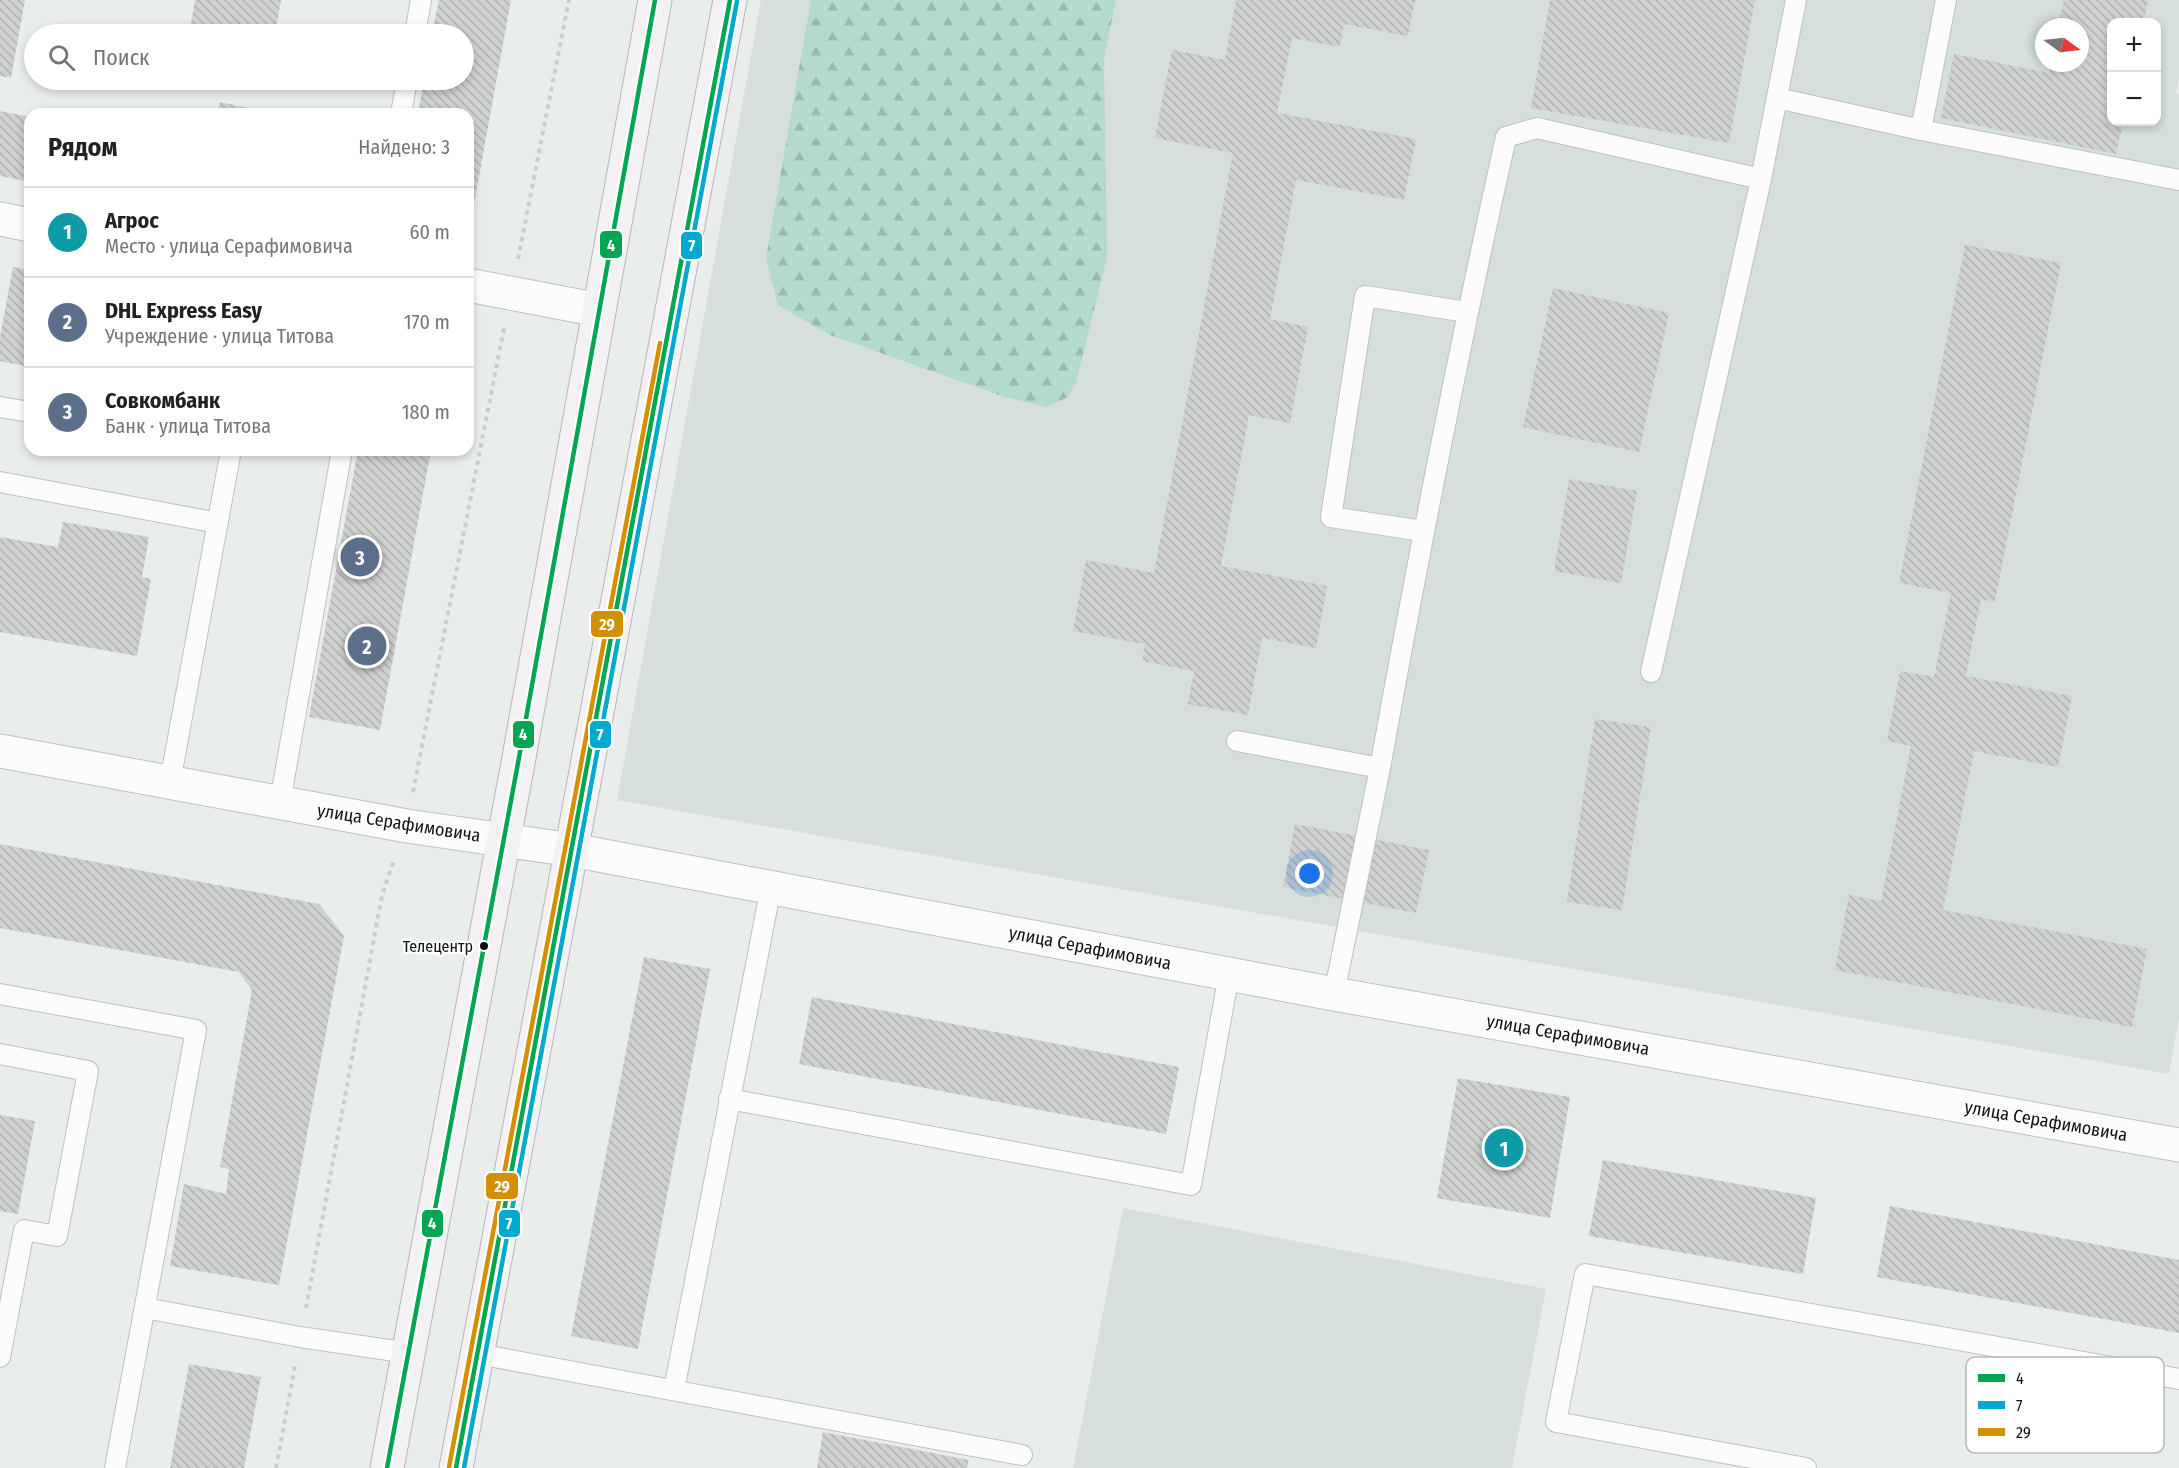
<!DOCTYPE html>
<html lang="ru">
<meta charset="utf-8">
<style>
:root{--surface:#fff;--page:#f2f2f2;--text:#202124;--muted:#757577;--line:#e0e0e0;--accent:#ea580c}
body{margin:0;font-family:"Fira Sans Condensed",sans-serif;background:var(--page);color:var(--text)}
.controls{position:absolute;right:18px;top:18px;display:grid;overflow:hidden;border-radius:12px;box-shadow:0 3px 9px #0003}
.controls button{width:54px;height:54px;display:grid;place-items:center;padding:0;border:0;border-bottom:2px solid var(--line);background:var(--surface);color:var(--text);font:30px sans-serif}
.compass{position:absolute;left:2035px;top:18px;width:54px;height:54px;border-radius:50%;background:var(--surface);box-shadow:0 3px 9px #0003;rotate:105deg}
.you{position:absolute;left:1310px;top:874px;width:21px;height:21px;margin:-15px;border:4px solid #fff;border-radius:50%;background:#1a73e8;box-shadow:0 0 0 9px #1a73e833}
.badge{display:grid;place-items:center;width:39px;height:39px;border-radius:50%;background:var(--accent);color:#fff;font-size:20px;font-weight:700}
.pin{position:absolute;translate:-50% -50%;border:3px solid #fff;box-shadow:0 2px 6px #0006}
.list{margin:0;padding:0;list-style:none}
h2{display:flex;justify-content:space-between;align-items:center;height:78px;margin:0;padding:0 24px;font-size:26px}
h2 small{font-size:20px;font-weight:400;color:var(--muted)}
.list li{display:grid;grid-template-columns:39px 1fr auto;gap:18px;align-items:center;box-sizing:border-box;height:90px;padding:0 24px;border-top:2px solid var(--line)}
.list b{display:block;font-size:22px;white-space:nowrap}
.list p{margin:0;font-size:20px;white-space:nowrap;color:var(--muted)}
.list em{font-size:20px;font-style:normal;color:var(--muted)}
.icon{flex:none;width:33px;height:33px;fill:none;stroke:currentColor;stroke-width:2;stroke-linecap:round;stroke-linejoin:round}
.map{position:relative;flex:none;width:2179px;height:1468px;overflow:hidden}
.search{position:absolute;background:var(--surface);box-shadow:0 3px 9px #0003;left:24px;top:24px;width:450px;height:66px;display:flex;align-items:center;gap:15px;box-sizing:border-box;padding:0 21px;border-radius:33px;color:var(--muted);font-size:22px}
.panel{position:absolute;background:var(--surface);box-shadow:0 3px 9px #0003;left:24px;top:108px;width:450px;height:348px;border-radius:18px}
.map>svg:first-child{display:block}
.built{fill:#d6dfdc;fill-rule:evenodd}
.forest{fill:url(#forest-firs)}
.building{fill:url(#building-back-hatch)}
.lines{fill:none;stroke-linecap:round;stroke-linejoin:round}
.service-casing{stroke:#bec1c0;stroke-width:22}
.minor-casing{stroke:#bec1c0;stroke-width:35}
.primary-casing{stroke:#bab4ba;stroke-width:35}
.path{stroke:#cccdcd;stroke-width:4;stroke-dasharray:4.5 4.5;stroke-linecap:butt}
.service{stroke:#fcfcfc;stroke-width:20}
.minor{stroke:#fcfcfc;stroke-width:33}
.primary{stroke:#f4f1f4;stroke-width:33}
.bus-1-casing{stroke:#fff;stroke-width:9}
.bus-2-casing{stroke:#fff;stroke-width:9}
.bus-3-casing{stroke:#fff;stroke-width:9}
.bus-1{stroke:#00a651;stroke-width:4.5}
.bus-2{stroke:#00a9ce;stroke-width:4.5}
.bus-3{stroke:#d49002;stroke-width:4.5}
.bus-dot{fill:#0e1110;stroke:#fff;stroke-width:2}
.labels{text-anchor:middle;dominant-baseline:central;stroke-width:4.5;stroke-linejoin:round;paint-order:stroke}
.bus-label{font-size:16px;fill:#0e1110;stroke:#fff;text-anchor:end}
.street-label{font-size:18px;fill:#0e1110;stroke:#fff}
.key{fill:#fff;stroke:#b7b8b7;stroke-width:1.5}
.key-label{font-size:16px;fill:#0e1110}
.line-badge{stroke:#fff;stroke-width:2}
.badge-label{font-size:16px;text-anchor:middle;font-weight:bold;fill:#fff}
</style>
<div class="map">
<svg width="2179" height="1468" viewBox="0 0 2179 1468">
<defs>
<pattern id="forest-firs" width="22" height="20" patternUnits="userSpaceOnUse" patternTransform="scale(1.5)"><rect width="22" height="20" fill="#b3dacb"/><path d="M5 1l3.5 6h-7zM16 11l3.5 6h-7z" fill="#99baad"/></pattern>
<pattern id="building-back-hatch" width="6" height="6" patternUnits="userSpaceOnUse" patternTransform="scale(1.5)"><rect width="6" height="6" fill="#ced1d0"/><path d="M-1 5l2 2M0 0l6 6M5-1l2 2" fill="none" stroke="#b0b2b2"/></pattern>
</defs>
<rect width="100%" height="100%" fill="#e9eeec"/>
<path class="built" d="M761 0H2179V78L2176 93 2179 94V1017L2169 1074 617 800ZM2112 22H2156V122H2112ZM2044 27H2080V63H2044Z
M1123 1208 1546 1289 1512 1468H1073Z"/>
<path class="forest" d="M811 0H1116L1104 59 1107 257 1076 383 1068 397 1047 407 1005 397 830 335 778 305 766 258Z"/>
<path class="building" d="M0 0H25L11 78 0 76Z
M195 0H281L275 34H189Z
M439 0H511L469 232 468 114H418L424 80H464V34H432Z
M1236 0H1415L1408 36 1344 24 1340 47 1292 38 1277 113 1416 139 1404 200 1296 180 1270 319 1308 327 1290 423 1249 415 1221 566 1327 586 1316 648 1262 638 1248 715 1188 704 1194 671 1142 661 1145 644 1073 631 1086 560 1154 573 1233 153 1155 138 1172 50 1225 60Z
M1550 0H1755L1729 143 1531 108Z
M2064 0H2148L2143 22H2112V122H2123L2116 154 1941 118 1954 54 2049 73 2051 63H2080V27H2058Z
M220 102 252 109 251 114H217Z
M0 111 30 117V182L0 176Z
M1965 245 2061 263 1995 602 1981 599 1966 676 2072 696 2058 767 1974 751 1943 910 2147 949 2132 1027 1835 970 1849 895 1881 901 1911 746 1887 741 1900 671 1934 677 1951 593 1899 583Z
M13 267 30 270V367L0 361V337Z
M1553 288 1669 313 1639 452 1523 427Z
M358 450H431L380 730 309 717Z
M1569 479 1637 491 1621 583 1554 571Z
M63 522 149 537 142 577 151 579 137 656 0 632V537L58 547Z
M1595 719 1651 727 1622 910 1567 902Z
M1295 824 1429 850 1416 913 1283 887Z
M0 844 319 904 344 936 279 1285 170 1266 184 1184 226 1194 229 1169 220 1167 252 990 239 972 0 928Z
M644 957 710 969 638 1349 571 1336Z
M812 997 1179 1067 1166 1134 799 1064Z
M1458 1078 1570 1097 1550 1218 1437 1198Z
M0 1115 35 1121 18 1214 0 1211Z
M1603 1160 1816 1198 1803 1274 1589 1236Z
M1890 1206 2179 1260V1333L1877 1277Z
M189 1364 261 1377 244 1468H170Z
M823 1432 969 1460 967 1468H817Z"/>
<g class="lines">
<g class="service-casing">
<path id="service" d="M415 34 421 0
M1777 98 1921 130 1946 0
M401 114 407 80
M1921 130 2179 180
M0 407 30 412
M0 482 218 523
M1423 531 1331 517 1365 296 1467 312
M1651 672 1761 179
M1237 741 1380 768 1334 994
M1380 768C1418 557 1459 347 1506 137L1537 128 1761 179 1796 0
M170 782 231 450
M280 802 342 450
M0 994 196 1030 115 1468
M0 1054 88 1071 57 1236 24 1230 0 1357
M729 1099 1191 1185 1229 974
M145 1308 300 1337 409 1353
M478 1354 1022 1455
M674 1390 771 887
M1806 1468 1556 1422 1585 1274 2179 1379"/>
</g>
<g class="minor-casing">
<path id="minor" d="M0 219 30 225
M468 285 599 310
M0 751 407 826 572 850 1334 994 2179 1145"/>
</g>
<g class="primary-casing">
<path id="primary" d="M387 1468 518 763 655 0
M456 1468 730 0"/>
</g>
<path class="path" d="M518 259 569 0
M413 792 504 328
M306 1308 382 895 394 860
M276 1468 295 1366"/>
<use href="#service" class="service"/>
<use href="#minor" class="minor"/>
<use href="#primary" class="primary"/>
<g class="bus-1-casing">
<path id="bus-1" d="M387 1468 518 763 655 0
M456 1468 730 0"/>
</g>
<g class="bus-2-casing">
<path id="bus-2" d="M464 1468 737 1"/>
</g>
<g class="bus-3-casing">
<path id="bus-3" d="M449 1467 660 343"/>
</g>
<use href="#bus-1" class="bus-1"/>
<use href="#bus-2" class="bus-2"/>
<use href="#bus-3" class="bus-3"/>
</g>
<circle class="bus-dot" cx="484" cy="946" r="5"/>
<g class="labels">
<g class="bus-label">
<text x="473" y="946">Телецентр</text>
</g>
<g class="street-label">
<text transform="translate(399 823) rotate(9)">улица Серафимовича</text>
<text transform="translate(1090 948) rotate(11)">улица Серафимовича</text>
<text transform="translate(1568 1035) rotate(10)">улица Серафимовича</text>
<text transform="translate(2046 1121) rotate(10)">улица Серафимовича</text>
</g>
</g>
<rect x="1966" y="1357" width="198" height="96" rx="9" class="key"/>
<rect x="1978" y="1374" width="27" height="8" fill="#00a651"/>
<rect x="1978" y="1401" width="27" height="8" fill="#00a9ce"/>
<rect x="1978" y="1428" width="27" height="8" fill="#d49002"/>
<g class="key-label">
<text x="2016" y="1384">4</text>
<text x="2016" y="1411">7</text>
<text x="2016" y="1438">29</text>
</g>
<g class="line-badge">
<rect x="599" y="230" width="24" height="29" rx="6" fill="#00a651"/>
<rect x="680" y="231" width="23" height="29" rx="6" fill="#00a9ce"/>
<rect x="590" y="610" width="34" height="28" rx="6" fill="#d49002"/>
<rect x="512" y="720" width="23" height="29" rx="6" fill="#00a651"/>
<rect x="589" y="720" width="23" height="29" rx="6" fill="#00a9ce"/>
<rect x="485" y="1172" width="34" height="28" rx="6" fill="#d49002"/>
<rect x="421" y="1209" width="23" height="29" rx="6" fill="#00a651"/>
<rect x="498" y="1209" width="23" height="29" rx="6" fill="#00a9ce"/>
</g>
<g class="badge-label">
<text x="611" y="251">4</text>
<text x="692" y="251">7</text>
<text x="607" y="630">29</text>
<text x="523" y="740">4</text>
<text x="600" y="740">7</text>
<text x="502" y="1192">29</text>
<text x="432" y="1229">4</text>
<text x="509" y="1229">7</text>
</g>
</svg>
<div class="controls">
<button>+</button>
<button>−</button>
</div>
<svg class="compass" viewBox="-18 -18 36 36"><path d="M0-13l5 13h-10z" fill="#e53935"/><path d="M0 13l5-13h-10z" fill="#757577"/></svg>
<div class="you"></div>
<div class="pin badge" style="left:1504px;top:1148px;background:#0f9aa8">1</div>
<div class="pin badge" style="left:367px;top:646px;background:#5c6f8a">2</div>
<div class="pin badge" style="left:360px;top:557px;background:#5c6f8a">3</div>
<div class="search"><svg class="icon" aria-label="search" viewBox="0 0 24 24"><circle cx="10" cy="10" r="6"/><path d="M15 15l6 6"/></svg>Поиск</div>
<section class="panel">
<h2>Рядом<small>Найдено: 3</small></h2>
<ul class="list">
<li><span class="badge" style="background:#0f9aa8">1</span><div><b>Агрос</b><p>Место · улица Серафимовича</p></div><em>60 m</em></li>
<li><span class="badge" style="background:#5c6f8a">2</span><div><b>DHL Express Easy</b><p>Учреждение · улица Титова</p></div><em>170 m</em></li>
<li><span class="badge" style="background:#5c6f8a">3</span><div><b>Совкомбанк</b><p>Банк · улица Титова</p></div><em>180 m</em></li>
</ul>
</section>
</div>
